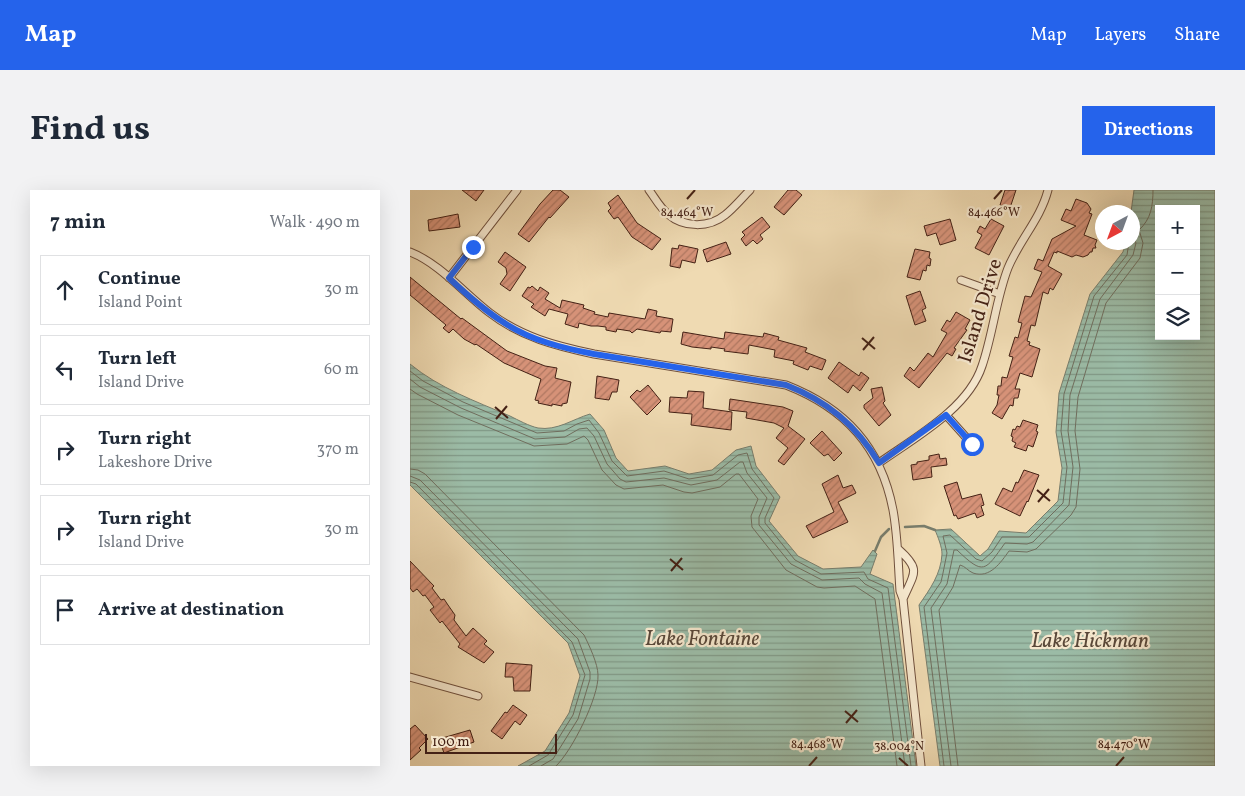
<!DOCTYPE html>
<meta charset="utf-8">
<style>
:root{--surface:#fff;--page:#f2f2f3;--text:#1f2937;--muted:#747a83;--line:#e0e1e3;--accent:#2563eb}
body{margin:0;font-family:Vollkorn,serif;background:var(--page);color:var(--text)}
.controls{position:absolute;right:15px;top:15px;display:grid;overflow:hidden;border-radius:0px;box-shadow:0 5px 20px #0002}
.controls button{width:45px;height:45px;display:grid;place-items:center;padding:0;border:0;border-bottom:1px solid var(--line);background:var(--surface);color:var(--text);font:25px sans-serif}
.compass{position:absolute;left:685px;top:15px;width:45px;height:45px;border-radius:50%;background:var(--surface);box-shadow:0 5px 20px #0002;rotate:221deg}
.scale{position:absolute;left:15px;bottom:12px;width:132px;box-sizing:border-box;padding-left:5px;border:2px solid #442115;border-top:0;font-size:14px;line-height:18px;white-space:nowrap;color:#442115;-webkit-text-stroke:4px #f5e7cd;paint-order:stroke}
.stop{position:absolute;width:15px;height:15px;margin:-11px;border:4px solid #2563eb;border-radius:50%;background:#fff}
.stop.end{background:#2563eb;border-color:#fff;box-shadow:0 1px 5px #0008}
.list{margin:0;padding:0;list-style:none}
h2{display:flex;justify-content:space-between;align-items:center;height:65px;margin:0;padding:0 20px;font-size:21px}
h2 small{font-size:16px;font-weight:400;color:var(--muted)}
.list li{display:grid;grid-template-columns:32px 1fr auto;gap:15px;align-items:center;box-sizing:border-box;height:70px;margin:0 10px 10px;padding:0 10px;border:1px solid var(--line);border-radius:0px}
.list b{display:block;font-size:19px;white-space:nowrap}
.list p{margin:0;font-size:16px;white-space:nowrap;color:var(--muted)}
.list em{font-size:16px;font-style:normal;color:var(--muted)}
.icon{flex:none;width:28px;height:28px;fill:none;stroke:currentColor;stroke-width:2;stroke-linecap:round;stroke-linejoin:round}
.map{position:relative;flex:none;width:805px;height:576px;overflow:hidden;border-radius:0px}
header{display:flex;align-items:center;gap:30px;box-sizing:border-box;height:70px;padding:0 25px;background:var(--accent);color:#fff}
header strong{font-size:24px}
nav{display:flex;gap:28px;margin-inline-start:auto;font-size:18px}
.intro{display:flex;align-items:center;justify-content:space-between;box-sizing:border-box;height:120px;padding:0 30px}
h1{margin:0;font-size:35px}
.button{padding:12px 22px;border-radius:0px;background:var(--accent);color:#fff;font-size:18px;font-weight:700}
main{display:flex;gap:30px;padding:0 30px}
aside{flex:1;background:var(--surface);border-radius:0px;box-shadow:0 5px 20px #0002}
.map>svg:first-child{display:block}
.water{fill:url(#water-rules);stroke:#787d6c;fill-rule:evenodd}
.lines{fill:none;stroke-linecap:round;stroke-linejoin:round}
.shore{stroke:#706e5e;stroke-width:1}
.stream{stroke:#787d6c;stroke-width:2.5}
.building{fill:url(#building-hatch);stroke:#442115}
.minor-casing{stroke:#6f4f3c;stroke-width:9}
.minor{stroke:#f5e7cd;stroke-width:7}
.route{stroke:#2563eb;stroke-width:6}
.ticks{fill:none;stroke:#442115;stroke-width:2}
.labels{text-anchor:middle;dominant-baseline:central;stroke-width:4.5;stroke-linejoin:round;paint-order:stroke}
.street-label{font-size:20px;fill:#442115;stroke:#f5e7cd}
.water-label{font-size:21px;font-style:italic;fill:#5a4839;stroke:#f5e7cd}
.ticks-label{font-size:12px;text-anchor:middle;fill:#442115;stroke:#f5e7cd;stroke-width:4.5;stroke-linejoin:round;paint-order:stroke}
</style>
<header>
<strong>Map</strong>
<nav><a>Map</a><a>Layers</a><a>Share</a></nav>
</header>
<div class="intro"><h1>Find us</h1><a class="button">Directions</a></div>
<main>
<aside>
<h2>7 min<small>Walk · 490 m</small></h2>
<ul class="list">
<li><svg class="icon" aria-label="ahead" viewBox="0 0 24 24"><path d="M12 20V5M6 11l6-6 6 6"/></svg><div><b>Continue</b><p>Island Point</p></div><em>30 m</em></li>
<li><svg class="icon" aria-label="left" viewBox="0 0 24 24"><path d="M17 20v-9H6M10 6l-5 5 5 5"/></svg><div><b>Turn left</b><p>Island Drive</p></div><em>60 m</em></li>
<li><svg class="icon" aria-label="right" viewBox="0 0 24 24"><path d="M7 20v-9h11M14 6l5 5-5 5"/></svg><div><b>Turn right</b><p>Lakeshore Drive</p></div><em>370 m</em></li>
<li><svg class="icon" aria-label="right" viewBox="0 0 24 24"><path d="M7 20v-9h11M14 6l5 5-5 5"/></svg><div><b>Turn right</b><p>Island Drive</p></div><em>30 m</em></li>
<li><svg class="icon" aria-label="arrive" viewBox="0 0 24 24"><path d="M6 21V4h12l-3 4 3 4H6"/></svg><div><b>Arrive at destination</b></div></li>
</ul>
</aside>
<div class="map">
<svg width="805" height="576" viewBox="0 0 805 576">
<defs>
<pattern id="water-rules" width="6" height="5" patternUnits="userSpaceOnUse" patternTransform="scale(1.25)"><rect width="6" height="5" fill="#9bbba6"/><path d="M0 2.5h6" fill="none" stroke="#809886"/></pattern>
<pattern id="building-hatch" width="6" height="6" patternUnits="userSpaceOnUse" patternTransform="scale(1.25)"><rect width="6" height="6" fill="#d69278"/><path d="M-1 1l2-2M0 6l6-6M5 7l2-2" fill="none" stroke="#af7761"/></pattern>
</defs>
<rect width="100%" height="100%" fill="#efdab2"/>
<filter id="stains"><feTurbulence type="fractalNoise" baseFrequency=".004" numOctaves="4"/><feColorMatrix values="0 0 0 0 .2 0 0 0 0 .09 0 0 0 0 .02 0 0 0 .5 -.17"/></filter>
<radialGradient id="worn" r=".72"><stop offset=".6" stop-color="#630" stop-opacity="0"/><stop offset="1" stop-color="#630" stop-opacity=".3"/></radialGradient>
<path class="water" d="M724 0H805V576H530L509 415C520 399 531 384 532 364 532 357 528 347 525 340L541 339 570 366 578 359 589 341 616 343 648 311 652 278 646 242 649 203 680 104 713 62 715 53 722 52V22H721ZM749 19H786V146H749Z
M0 174C29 198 65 211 100 226 108 230 119 236 128 238 147 241 163 229 180 224L194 240 206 268 218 281 255 276 279 284 302 280 326 260 341 256 346 276 370 307 359 331 388 366 413 379 451 377 463 360 467 364 460 384 483 394 506 576H108L135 561 159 523 170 486 158 453 0 295Z"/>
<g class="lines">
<path class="shore" d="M0 181 13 191 53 212 127 243 154 241 167 234 179 230 189 243 202 271 217 286 254 281 279 289 303 285 328 265 337 263 342 279 364 308 355 328V333L385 370 411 384 454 382 458 389 478 398 501 576
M0 189 10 197 51 218 125 249 155 247 169 239 177 238 184 246 197 274 210 289 216 292 254 288 281 295 307 290 330 272H333L337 283 357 308 349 327V335L381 374 412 390 449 388 455 394 472 403 495 576
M0 199 7 204 48 225 124 256 157 254 174 246 178 250 192 280 206 295 214 299 253 295 274 302 282 303 310 297 326 284H329L348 309 341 326 342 337 376 380 407 397 414 398 445 396 465 409 487 576
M0 279 8 280 15 284 174 445C179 455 188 474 188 485 189 507 162 561 146 576
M0 286 10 290 168 449 180 482V489L168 529 143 569 131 576
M0 292 6 294 162 452 175 485 163 525 138 565 119 576
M534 576 514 417 531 392 533 383 537 363 533 346 540 345 566 369 572 371 582 362 592 347H619L653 313 657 277 651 241 654 204 684 106 717 65 719 52
M541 576 521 418 537 394 544 360H547C574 386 575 381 595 353L617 354 623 352 659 315 663 277 658 241 660 205 690 109 723 65 726 53 722 46
M548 576 529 420 543 397 550 375C555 376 558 381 563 383 580 389 591 372 599 361L617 362 626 359 661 325 666 317 670 279 665 241 668 207 696 113 730 68 733 53 729 40C741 29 743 16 743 0"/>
<path class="stream" d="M495 337 514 336 525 340
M465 361 471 347 479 339"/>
</g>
<path class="building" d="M52 0H74L66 11Z
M143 0H150L159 7 140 28 139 27 119 52 108 44 130 14Z
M378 0H386L392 5 374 25 364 17Z
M595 0H606L600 18 590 15Z
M208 5 227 33 251 49 242 60 222 47 208 27 204 29 198 21 201 18 198 13Z
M666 9 677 13 681 19 679 23 682 24 674 45 687 50 685 55 686 58H683L682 62H680L678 65 673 67 666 65 662 67 647 61V63L644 62 638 76 652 84 643 100 640 98 638 104 633 102 625 136 621 135 617 151 620 152 619 155 630 159 622 187 610 183 605 199H610L608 208H604L603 216 600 215 592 229 582 223 587 215 589 205H587L588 196H591L592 187 597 188 603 167 599 166 605 147 608 148 612 133 608 132 615 106 621 107 632 82 624 79 628 69 633 71 642 49 666 36 651 30 656 19 661 21Z
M48 24 50 37 19 41 18 30Z
M352 27 360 37 350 45 353 49 347 54 343 50 336 56 331 49 335 45 332 42Z
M540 29 546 50 530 55 526 43 517 46 514 36Z
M581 29 594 36 579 65 565 58 572 45 567 42 570 36 575 39Z
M316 52 321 64 297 72 293 60Z
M269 55 288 59 285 73 272 70 270 78 260 76 262 58 268 59Z
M505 59 520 62 519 68 521 69 520 76 517 75 516 81 513 80 510 90 497 87Z
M95 62 116 77 100 101 90 94 97 84 96 78 88 72Z
M0 87 51 129 52 128 97 161 135 176 147 178 145 188 161 192 157 213 152 214V216L142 214V216L128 213 129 211 125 210 131 189 94 173 66 154 65 155 54 149 43 139 39 143 33 138 36 135 0 105Z
M122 96 128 101 130 97 139 103 135 109 150 118 152 110 174 115 173 118 185 122 184 124 198 127 199 123 235 129 238 119 247 121 246 126 263 129 261 142 251 141 250 143 227 139 222 143 220 141 207 139 206 142 196 140V137L188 136H181L169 133 168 138 155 134 158 124 139 119 135 126 121 117 124 114 112 106 118 97 120 98Z
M510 101 516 118 512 120 516 131 505 135 496 106Z
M546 122 560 130 555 139 557 140 544 158 546 159 542 166 537 163 509 198 494 186 500 177 504 181 518 163 523 167 537 143 531 140 537 130 540 132Z
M273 142 314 149 315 142 353 147 354 143 369 147 368 150 397 158 395 162 416 170 412 180 400 176 398 180 383 174 384 171 364 167 365 160 339 155 338 164 314 161 315 159 301 157V159L282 157 271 154Z
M429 172 449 186 451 182 459 188 450 201 443 195 438 203 418 188Z
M187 186 209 190 207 202H202L199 210 185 208Z
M238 195 251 211 237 225 220 207 227 200 230 202Z
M472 197 475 211 473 213 481 225 469 236 454 218V215L463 208 461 199Z
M278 201 294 202 293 218 322 222 321 240 281 235 282 224 259 222 260 207 277 208Z
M320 209 373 217 383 221 378 236 395 249 374 275 368 271 378 258 366 248 374 238 364 233 336 228 337 222 319 220Z
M613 230 628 235 626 241 628 242 623 257 618 255 616 261 604 257 606 253 602 251 603 247 601 246 603 239 605 240 607 236 610 237Z
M412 241 432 263 424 271 418 264 414 266 400 253Z
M529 264 530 269 536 268 537 275 521 277 522 287 503 290 501 275 507 274V272L519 270V266Z
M614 280 629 285 618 312 617 311 610 326 585 314 593 298 602 302 606 292 608 293Z
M428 285 433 298 442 295 446 303 428 312 438 332 403 348 396 336 424 322 412 294Z
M547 292 552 309 571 304 574 315 571 316 574 325 567 328 565 323 548 329 546 325 544 326 534 296Z
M0 371 24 396 22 398 31 410 34 409 38 415 45 425 44 430 56 446 63 438 77 451 74 454 84 462 74 473 48 457 50 454 32 431 30 433 20 420 24 417 15 405 13 406 7 399 3 402 0 398Z
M96 473 122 475 120 501H104L103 487H95Z
M103 515 117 525 110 535 105 531 92 549 81 541 95 522 97 523Z
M5 535 18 549 9 558 11 560 0 570V539Z
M60 540 64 552 34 563 29 549Z"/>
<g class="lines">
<g class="minor-casing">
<path id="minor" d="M239 0C245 8 250 18 258 24 274 38 299 38 315 25 324 18 332 8 340 0
M0 62C29 73 55 104 80 123 111 147 146 156 184 164L376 195C435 218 471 257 483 320 488 347 488 374 490 401L493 409 511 576
M39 88 107 0
M551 90 590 104
M536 225 562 254
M469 273C504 248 558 219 572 176 583 144 586 109 598 78 609 51 631 28 638 0
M488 359C512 380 504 383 493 409
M0 487 68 506"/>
</g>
<use href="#minor" class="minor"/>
</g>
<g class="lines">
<path class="route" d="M63 57 39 88C56 104 74 120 93 132 120 150 152 158 184 164L376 195C417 211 446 235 469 273L536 225 562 254"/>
</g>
<path class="ticks" d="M277 9 285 0M584 9 592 0M452 148 465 159M453 160 464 147M85 217 98 228M86 229 97 216M627 300 640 311M628 312 639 299M260 369 273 380M261 381 272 368M435 521 448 532M436 533 447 520M489 568 498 576M399 576 407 567M706 576 714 567"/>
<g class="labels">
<g class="street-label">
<text transform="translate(571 121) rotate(-73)">Island Drive</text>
</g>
<g class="water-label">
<text x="292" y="449">Lake Fontaine</text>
<text x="680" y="451">Lake Hickman</text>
</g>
</g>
<g class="ticks-label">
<text x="277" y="26">84.464°W</text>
<text x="584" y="26">84.466°W</text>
<text x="407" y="558">84.468°W</text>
<text x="714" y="558">84.470°W</text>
<text x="489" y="560">38.004°N</text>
</g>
<rect width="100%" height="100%" filter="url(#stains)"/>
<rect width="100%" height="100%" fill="url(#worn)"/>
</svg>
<div class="controls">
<button>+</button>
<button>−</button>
<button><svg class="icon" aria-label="layers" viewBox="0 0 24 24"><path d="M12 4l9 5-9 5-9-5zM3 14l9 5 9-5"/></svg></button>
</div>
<svg class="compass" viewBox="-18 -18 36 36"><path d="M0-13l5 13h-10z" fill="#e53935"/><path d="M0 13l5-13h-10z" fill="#747a83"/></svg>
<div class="scale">100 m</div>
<div class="stop" style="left:562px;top:254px"></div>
<div class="stop end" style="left:63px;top:57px"></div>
</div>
</main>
